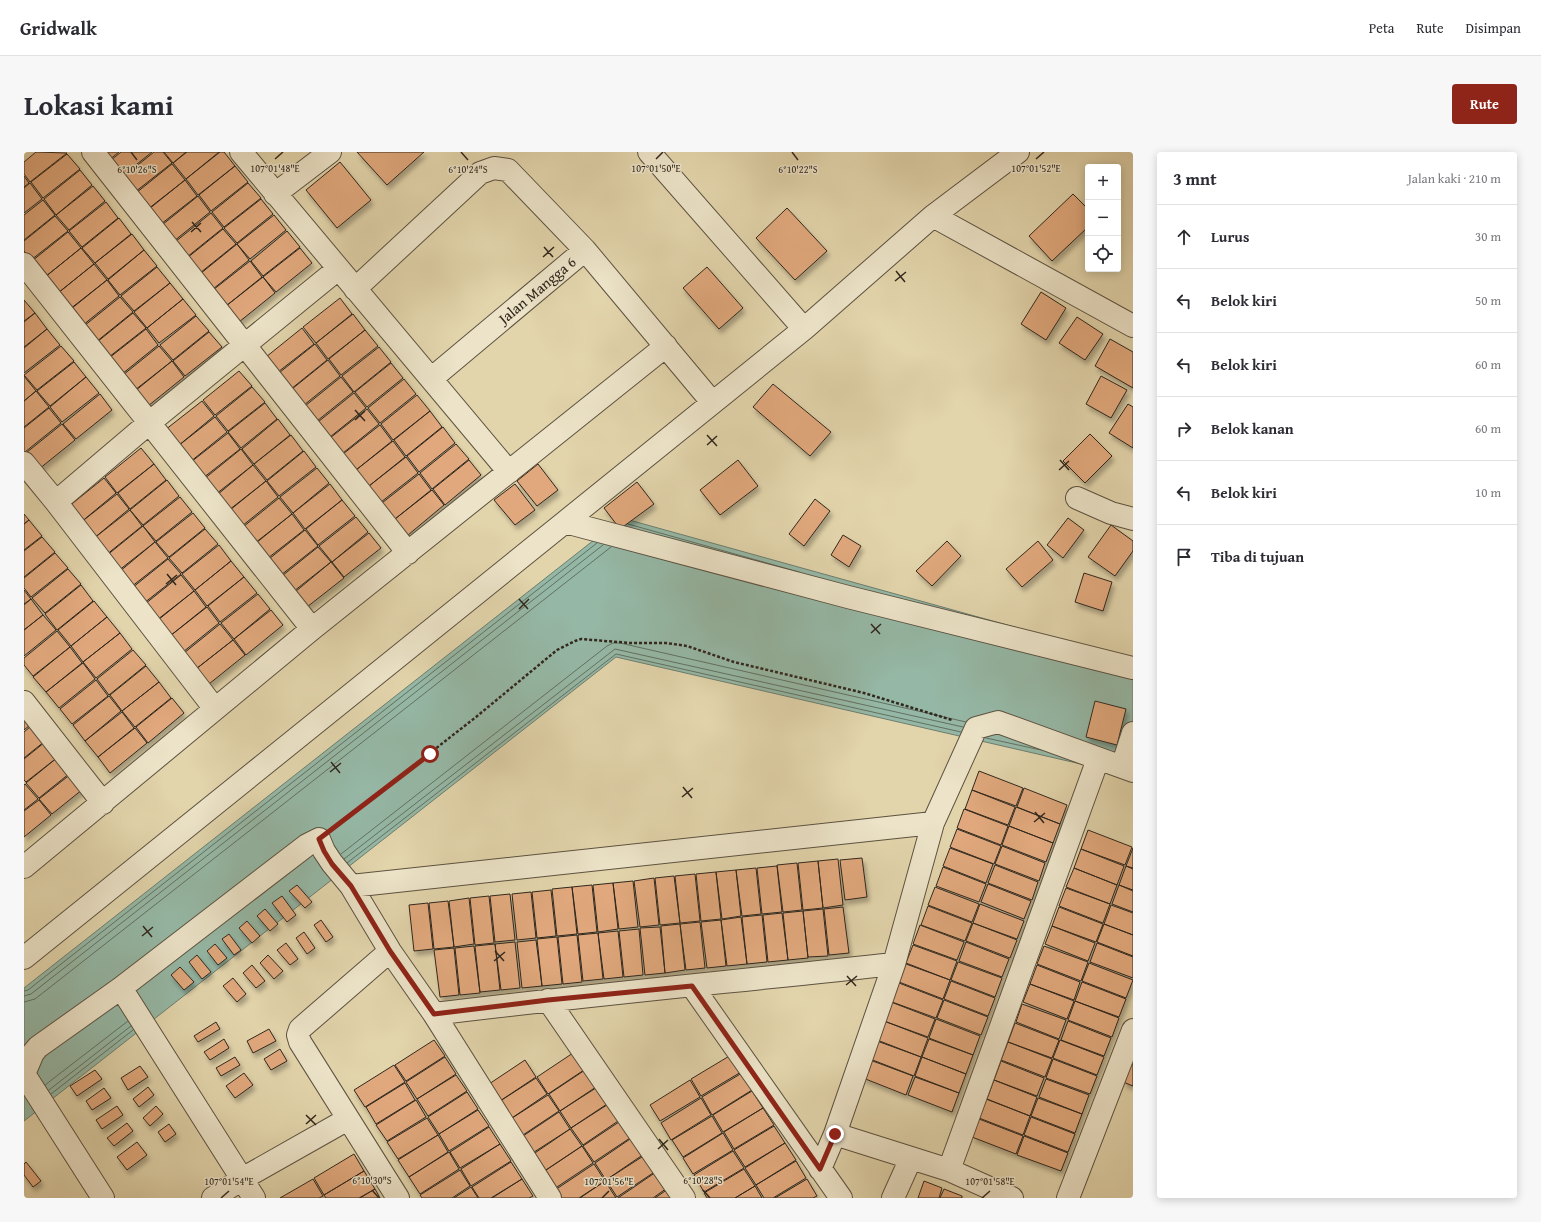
<!DOCTYPE html>
<html lang="id">
<meta charset="utf-8">
<style>
:root{--surface:#fff;--page:#f7f7f7;--text:#2b2b33;--muted:#7c7c81;--line:#e1e1e2;--accent:#8f2418}
body{margin:0;font-family:"Gentium Book Plus",serif;background:var(--page);color:var(--text)}
.controls{position:absolute;right:12px;top:12px;display:grid;overflow:hidden;border-radius:4px;box-shadow:0 2px 10px #0003}
.controls button{width:36px;height:36px;display:grid;place-items:center;padding:0;border:0;border-bottom:1px solid var(--line);background:var(--surface);color:var(--text);font:20px sans-serif}
.stop{position:absolute;width:12px;height:12px;margin:-9px;border:3px solid #8f2418;border-radius:50%;background:#fff}
.stop.end{background:#8f2418;border-color:#fff;box-shadow:0 1px 4px #0008}
.list{margin:0;padding:0;list-style:none}
h2{display:flex;justify-content:space-between;align-items:center;height:52px;margin:0;padding:0 16px;font-size:17px}
h2 small{font-size:13px;font-weight:400;color:var(--muted)}
.list li{display:grid;grid-template-columns:26px 1fr auto;gap:12px;align-items:center;box-sizing:border-box;height:64px;padding:0 16px;border-top:1px solid var(--line)}
.list b{display:block;font-size:15px;white-space:nowrap}
.list em{font-size:13px;font-style:normal;color:var(--muted)}
.icon{flex:none;width:22px;height:22px;fill:none;stroke:currentColor;stroke-width:2;stroke-linecap:round;stroke-linejoin:round}
.map{position:relative;flex:none;width:1109px;height:1046px;overflow:hidden;border-radius:4px}
header{display:flex;align-items:center;gap:24px;box-sizing:border-box;height:56px;padding:0 20px;background:var(--surface);border-bottom:1px solid var(--line)}
header strong{font-size:19px}
nav{display:flex;gap:22px;margin-inline-start:auto;font-size:14px}
.intro{display:flex;align-items:center;justify-content:space-between;box-sizing:border-box;height:96px;padding:0 24px}
h1{margin:0;font-size:28px}
.button{padding:10px 18px;border-radius:4px;background:var(--accent);color:#fff;font-size:14px;font-weight:700}
main{display:flex;gap:24px;padding:0 24px}
aside{flex:1;background:var(--surface);border-radius:4px;box-shadow:0 2px 10px #0003}
.map>svg:first-child{display:block}
.water{fill:#95b8a6;stroke:#6d7e6f}
.lines{fill:none;stroke-linecap:round;stroke-linejoin:round}
.shore{stroke:#627062;stroke-width:1}
.building{fill:#e0a87c;stroke:#30271d;filter:url(#shadow)}
.minor-casing{stroke:#5c5240;stroke-width:24}
.path{stroke:#30271d;stroke-width:2.5;stroke-dasharray:3 2;stroke-linecap:butt}
.minor{stroke:#ece3c8;stroke-width:22}
.route{stroke:#8f2418;stroke-width:5}
.ticks{fill:none;stroke:#30271d;stroke-width:1.5}
.labels{text-anchor:middle;dominant-baseline:central;stroke-width:3;stroke-linejoin:round;paint-order:stroke}
.street-label{font-size:15px;fill:#30271d;stroke:#ece3c8}
.ticks-label{font-size:10px;text-anchor:middle;fill:#30271d;stroke:#ece3c8;stroke-width:3;stroke-linejoin:round;paint-order:stroke}
</style>
<header>
<strong>Gridwalk</strong>
<nav><a>Peta</a><a>Rute</a><a>Disimpan</a></nav>
</header>
<div class="intro"><h1>Lokasi kami</h1><a class="button">Rute</a></div>
<main>
<div class="map">
<svg width="1109" height="1046" viewBox="0 0 1109 1046">
<defs>
<filter id="shadow"><feDropShadow dx="2.5" dy="4.5" stdDeviation="2" flood-color="#0004"/></filter>
</defs>
<rect width="100%" height="100%" fill="#e2d4ab"/>
<filter id="stains"><feTurbulence type="fractalNoise" baseFrequency=".005" numOctaves="4"/><feColorMatrix values="0 0 0 0 .2 0 0 0 0 .09 0 0 0 0 .02 0 0 0 .5 -.17"/></filter>
<radialGradient id="worn" r=".72"><stop offset=".6" stop-color="#630" stop-opacity="0"/><stop offset="1" stop-color="#630" stop-opacity=".3"/></radialGradient>
<path class="water" d="M598 366 1109 508V624L592 505 0 969V836Z"/>
<g class="lines">
<path class="shore" d="M604 372 775 420
M962 586 1017 598
M317 702 583 494 589 491H596L942 570
M320 707 591 497 939 575
M323 711 592 502 937 580
M0 839 4 838 573 391
M0 844 7 842 579 393
M0 850 11 847 587 395
M21 933 104 869
M25 938 107 874
M27 942 109 878"/>
</g>
<path class="building" d="M12 0 43 1 6 30 0 22V10Z
M79 0H95L85 8Z
M97 0H128L98 24 86 9Z
M130 0H139L148 11 111 40 99 25Z
M140 0H162L149 11Z
M163 0H195L162 27 149 11Z
M196 0H200L211 14 174 43 162 27Z
M333 0H400L363 33Z
M43 2 56 17 19 46 7 30Z
M316 10 347 48 313 76 282 38Z
M148 12 161 28 124 57 112 41Z
M211 14 224 30 187 59 175 43Z
M56 18 68 33 32 63 20 47Z
M0 24 5 31 0 35Z
M161 28 173 44 137 72 125 57Z
M6 31 18 47 0 61V36Z
M224 31 237 46 200 75 188 60Z
M69 34 81 49 45 78 32 63Z
M1049 42 1064 57V75L1028 109 1005 84Z
M174 44 186 60 150 89 138 73Z
M237 47 249 62 213 91 200 76Z
M19 48 31 63 0 88V63Z
M82 50 94 66 58 95 45 79Z
M763 56 803 99 771 128 732 86Z
M187 61 199 76 163 105 151 90Z
M250 63 262 78 226 107 213 92Z
M31 64 44 79 7 108 0 99V89Z
M95 66 107 82 71 111 58 96Z
M199 77 212 92 176 121 163 106Z
M263 79 276 95 239 124 227 109Z
M44 80 57 96 21 125 8 109Z
M108 82 120 98 84 127 71 111Z
M213 92 225 108 189 137 176 122Z
M57 96 70 112 34 141 21 125Z
M276 96 288 111 252 140 239 125Z
M120 98 133 114 96 143 84 128Z
M226 109 238 125 202 154 189 138Z
M70 112 83 128 46 157 34 141Z
M133 115 146 131 110 159 97 144Z
M683 115 719 156 695 177 659 136Z
M239 125 251 141 215 170 202 154Z
M83 128 95 144 59 173 47 157Z
M146 131 159 147 123 176 110 160Z
M1017 140 1042 156 1022 188 997 172Z
M96 145 109 160 72 190 60 174Z
M316 146 328 162 292 191 279 175Z
M159 147 172 163 135 191 123 176Z
M0 148 11 161 0 169Z
M11 161 23 177 0 195V170Z
M109 161 122 176 85 205 73 190Z
M329 162 341 178 304 207 292 191Z
M172 164 185 179 149 208 136 193Z
M1053 165 1079 182 1061 208 1035 191Z
M278 176 290 192 254 220 242 205Z
M23 177 36 193 0 221V196Z
M122 177 134 193 98 222 85 206Z
M341 178 354 194 317 223 305 207Z
M185 180 198 195 161 224 149 209Z
M1086 187 1109 200V236L1071 214Z
M291 192 303 208 267 237 255 221Z
M37 194 50 209 13 238 0 223Z
M135 194 148 209 111 238 99 223Z
M355 195 367 210 330 240 318 224Z
M304 208 316 224 280 253 268 237Z
M148 209 160 225 124 254 111 239Z
M50 210 62 225 26 254 13 239Z
M367 211 379 226 343 255 331 240Z
M215 219 228 234 191 263 179 248Z
M0 224 12 239 0 249Z
M1077 224 1103 238 1087 266 1062 252Z
M62 225 75 241 38 270 26 255Z
M317 225 329 240 293 269 281 254Z
M380 227 392 242 356 271 344 256Z
M749 232 807 280 786 304 729 255Z
M228 235 241 250 204 279 192 264Z
M12 239 25 255 0 275V249Z
M330 241 342 256 306 285 294 270Z
M76 242 88 258 52 287 39 272Z
M393 243 406 259 369 288 357 272Z
M178 249 190 264 154 294 141 278Z
M241 251 253 267 217 296 204 280Z
M1104 252 1109 255V296L1085 281Z
M25 256 37 271 1 300 0 299V276Z
M343 257 355 272 319 301 306 286Z
M406 259 418 275 382 304 370 288Z
M191 265 203 280 166 310 154 294Z
M254 267 266 283 230 312 218 297Z
M38 272 51 288 15 317 2 301Z
M356 273 368 289 332 318 319 302Z
M419 275 431 291 395 320 383 304Z
M204 281 216 297 179 326 167 310Z
M1066 282 1088 304 1061 331 1039 309Z
M267 283 279 299 243 328 230 312Z
M369 289 381 305 345 334 332 318Z
M432 292 445 307 408 337 396 321Z
M117 296 130 312 93 341 81 325Z
M217 297 229 313 192 342 180 327Z
M280 299 292 315 255 344 243 329Z
M382 305 394 321 357 350 345 334Z
M445 308 457 323 421 353 409 337Z
M714 308 734 334 696 363 676 338Z
M130 312 142 328 106 357 94 341Z
M514 312 534 338 513 354 493 329Z
M229 313 242 329 205 358 193 343Z
M293 316 305 331 269 361 256 345Z
M395 322 407 338 371 367 358 351Z
M80 326 92 341 56 371 44 355Z
M143 328 155 344 119 373 106 358Z
M242 329 254 345 218 374 206 358Z
M613 330 630 352 596 377 580 356Z
M306 332 318 348 281 377 269 361Z
M491 332 511 358 491 373 470 348Z
M408 338 420 353 384 383 371 367Z
M93 342 105 357 69 387 56 371Z
M156 345 168 360 132 389 119 374Z
M255 346 268 362 231 391 219 375Z
M791 347 806 359 780 394 765 382Z
M318 348 331 364 294 393 282 377Z
M106 358 118 374 82 403 69 387Z
M169 361 181 376 145 405 132 390Z
M0 362 5 368 0 372Z
M268 362 280 378 244 406 232 391Z
M332 365 344 380 308 410 295 394Z
M1044 366 1060 378 1039 406 1023 393Z
M5 368 18 384 0 398V372Z
M1087 373 1109 389V399L1091 424 1064 405Z
M119 374 131 390 94 419 82 404Z
M181 377 194 392 158 421 145 406Z
M281 378 294 394 257 423 245 407Z
M345 381 357 396 320 425 308 410Z
M819 383 837 394 825 415 807 403Z
M18 385 31 400 0 425V399Z
M923 389 937 404 908 434 892 419Z
M1014 389 1029 408 998 435 982 417Z
M131 390 144 406 107 435 95 420Z
M195 393 207 409 171 438 158 422Z
M294 395 307 410 270 439 258 424Z
M31 401 44 416 7 445 0 436V426Z
M144 407 157 422 120 451 108 436Z
M207 409 220 425 183 454 171 438Z
M307 410 320 426 283 455 271 440Z
M44 417 57 432 21 461 8 446Z
M1060 421 1088 430 1079 459 1051 450Z
M157 423 170 439 133 468 121 452Z
M220 425 233 441 196 470 184 454Z
M57 433 69 449 33 478 21 462Z
M0 438 7 447 0 452Z
M170 439 182 455 146 484 134 468Z
M234 442 246 457 210 487 197 471Z
M7 447 19 463 0 478V453Z
M70 449 83 465 47 494 34 478Z
M183 455 195 471 159 500 146 484Z
M247 458 259 473 222 503 210 487Z
M19 463 32 478 0 504V478Z
M83 465 96 481 59 510 47 494Z
M196 472 209 488 172 517 160 501Z
M33 479 46 495 9 524 0 513V506Z
M96 481 108 497 72 526 59 510Z
M209 488 221 503 185 532 172 517Z
M46 495 58 511 22 540 9 525Z
M109 498 122 513 85 543 73 527Z
M59 511 71 527 35 556 22 540Z
M122 514 135 530 98 559 86 543Z
M72 528 84 544 48 572 36 557Z
M135 530 147 546 111 575 98 559Z
M85 544 97 559 61 589 49 573Z
M148 546 160 561 124 591 112 575Z
M1071 549 1102 557 1093 593 1062 585Z
M0 553 12 568 0 578Z
M98 560 110 576 74 605 61 589Z
M13 569 26 585 0 606V580Z
M111 576 123 591 86 621 74 605Z
M26 586 39 601 2 630 0 628V607Z
M39 601 51 617 15 646 2 631Z
M52 618 64 633 28 662 15 647Z
M955 619 999 636 992 654 948 638Z
M1 632 14 647 0 658V633Z
M1000 636 1043 653 1036 672 993 655Z
M948 638 991 655 984 673 941 657Z
M15 648 27 663 0 685V659Z
M992 655 1036 672 1029 691 985 674Z
M940 657 984 674 977 693 933 676Z
M985 674 1029 691 1022 710 978 693Z
M933 677 977 694 970 712 926 695Z
M1064 678 1108 695 1101 713 1057 697Z
M978 694 1021 711 1015 729 971 712Z
M926 696 969 712 962 731 919 714Z
M1109 696V716L1102 714Z
M1057 697 1100 714 1093 733 1050 716Z
M838 706 843 745 821 748 816 708Z
M814 707 819 753 799 756 794 709Z
M794 709 799 756 779 758 774 711Z
M773 711 778 758 759 760 753 713Z
M971 713 1014 730 1008 748 964 731Z
M753 714 758 760 738 762 733 716Z
M1102 714 1109 717V738L1095 733Z
M919 715 962 732 955 750 912 734Z
M732 716 737 762 718 764 712 718Z
M1050 716 1093 733 1086 752 1042 735Z
M712 718 717 764 698 767 692 720Z
M692 720 697 767 677 769 672 722Z
M671 722 676 769 656 771 651 724Z
M650 724 656 771 636 773 631 726Z
M630 726 635 773 616 775 610 729Z
M609 729 614 775 595 777 589 731Z
M589 731 594 777 574 780 569 733Z
M964 732 1007 749 1000 767 957 750Z
M273 733 288 750 281 756 265 739Z
M568 733 573 780 554 782 548 735Z
M1095 733 1109 739V760L1088 752Z
M548 735 553 782 533 784 528 737Z
M911 735 955 752 948 770 904 753Z
M1042 736 1086 752 1079 771 1035 754Z
M527 738 532 784 513 786 508 740Z
M507 740 512 786 493 788 488 742Z
M486 742 491 788 471 790 466 744Z
M258 744 272 763 263 770 248 751Z
M465 744 470 791 451 793 446 746Z
M445 746 450 792 430 795 425 749Z
M424 749 430 795 410 797 405 751Z
M404 751 409 797 390 799 385 753Z
M956 752 1000 769 993 787 949 771Z
M1087 753 1109 761V783L1080 772Z
M904 754 948 771 941 789 897 773Z
M819 755 825 801 805 803 800 757Z
M1035 755 1079 772 1072 790 1028 774Z
M241 757 254 772 246 779 233 764Z
M799 757 804 804 784 805 779 759Z
M779 759 784 806 764 808 759 761Z
M758 761 764 808 744 810 739 763Z
M738 763 743 810 723 812 718 765Z
M717 765 723 812 703 814 697 768Z
M297 768 309 785 302 790 290 773Z
M697 768 702 814 683 816 677 770Z
M223 769 236 784 228 791 215 776Z
M676 770 681 816 662 818 656 772Z
M949 771 993 788 986 806 942 789Z
M656 772 661 818 641 821 637 774Z
M1080 772 1109 783V804L1073 790Z
M896 773 940 790 933 808 889 792Z
M1028 774 1071 791 1064 809 1021 792Z
M636 775 641 821 621 823 616 776Z
M615 777 619 823 600 825 595 779Z
M594 779 599 825 580 827 574 781Z
M280 780 291 796 283 802 272 786Z
M574 781 579 827 559 829 554 783Z
M205 782 217 798 210 803 198 787Z
M553 783 558 830 539 832 534 785Z
M533 785 538 832 518 834 513 787Z
M512 788 518 834 498 836 493 790Z
M491 790 496 836 477 838 471 792Z
M942 790 985 807 978 825 935 809Z
M262 791 274 807 266 813 253 798Z
M1073 791 1109 805V826L1066 810Z
M191 792 203 806 194 813 183 799Z
M471 792 476 838 456 840 451 794Z
M889 793 933 809 926 828 882 811Z
M450 794 456 841 436 843 431 796Z
M1020 794 1064 810 1057 829 1013 812Z
M430 796 435 843 416 845 410 798Z
M173 803 187 820 178 827 165 810Z
M244 803 259 819 250 827 236 811Z
M934 810 978 826 971 845 927 828Z
M1065 811 1109 828 1102 846 1058 829Z
M882 812 926 828 919 847 875 830Z
M228 813 241 829 232 836 219 821Z
M1013 813 1056 830 1050 848 1006 832Z
M156 815 170 830 160 838 147 823Z
M209 826 222 842 213 850 199 834Z
M927 829 971 846 964 864 920 847Z
M1058 830 1102 847 1095 865 1051 849Z
M875 831 919 848 912 866 868 850Z
M1006 832 1050 849 1043 867 999 850Z
M920 848 964 865 957 883 913 866Z
M1051 849 1095 866 1088 885 1044 868Z
M867 850 911 867 904 885 860 869Z
M998 852 1042 868 1035 887 992 870Z
M912 867 956 884 949 903 905 886Z
M860 869 904 886 897 905 853 888Z
M1044 869 1087 886 1080 904 1037 888Z
M192 870 196 877 174 890 170 884Z
M991 871 1035 888 1028 906 984 890Z
M245 877 252 889 229 901 223 889Z
M200 887 205 896 186 908 180 900Z
M905 887 949 903 942 922 898 905Z
M410 888 421 904 382 929 371 913Z
M1036 888 1080 905 1073 923 1029 906Z
M853 889 897 905 890 924 846 907Z
M984 890 1028 907 1021 925 977 908Z
M256 897 263 909 247 918 240 907Z
M552 899 563 916 524 942 513 925Z
M707 903 717 920 677 944 667 927Z
M211 905 216 913 197 924 192 916Z
M421 905 432 922 393 947 382 930Z
M898 905 942 922 935 941 891 924Z
M1029 907 1073 924 1066 942 1022 926Z
M501 908 512 925 473 951 462 934Z
M846 908 889 924 882 943 839 926Z
M977 909 1020 926 1013 944 970 928Z
M1106 911 1109 913V934L1099 930Z
M370 913 381 930 341 955 330 938Z
M116 914 124 925 104 938 97 926Z
M564 916 575 933 536 959 525 942Z
M71 918 78 927 53 944 46 934Z
M220 921 229 933 211 946 202 934Z
M718 921 728 938 688 963 678 945Z
M432 923 443 939 404 964 393 947Z
M891 925 935 941 928 960 884 943Z
M512 926 523 942 485 968 473 951Z
M1022 927 1065 943 1058 962 1015 945Z
M666 928 676 945 636 969 626 953Z
M970 928 1013 945 1006 964 963 947Z
M381 931 391 948 352 972 342 955Z
M575 934 586 950 547 976 536 959Z
M124 935 130 943 115 955 109 947Z
M80 936 87 946 68 958 62 949Z
M728 939 739 956 699 980 689 963Z
M443 940 454 957 415 982 404 965Z
M524 943 535 959 496 985 485 968Z
M677 946 687 963 647 988 637 971Z
M1014 946 1058 962 1051 981 1007 964Z
M962 947 1006 964 999 983 955 966Z
M392 948 402 965 363 989 352 973Z
M586 951 597 967 559 993 547 976Z
M93 954 99 963 78 977 72 968Z
M132 954 139 962 126 974 119 966Z
M739 956 750 973 710 997 700 980Z
M454 958 465 974 425 999 415 982Z
M535 960 546 977 507 1002 496 986Z
M688 964 698 981 659 1005 648 988Z
M1007 965 1051 982 1044 1000 1000 983Z
M403 966 414 983 374 1007 363 990Z
M955 967 999 984 992 1002 948 985Z
M598 968 609 984 570 1010 559 994Z
M103 971 109 979 90 994 83 986Z
M145 972 152 982 141 990 134 980Z
M750 974 761 991 721 1015 710 998Z
M465 975 476 992 436 1016 426 1000Z
M546 977 558 994 519 1020 508 1003Z
M699 981 709 998 669 1022 659 1006Z
M414 983 424 1000 385 1025 374 1008Z
M1000 984 1044 1001 1037 1019 993 1003Z
M609 985 620 1002 582 1028 571 1011Z
M113 990 123 1003 103 1018 93 1005Z
M761 991 772 1008 732 1033 721 1016Z
M476 992 487 1009 447 1034 437 1017Z
M558 994 569 1011 530 1037 519 1020Z
M709 999 720 1016 680 1040 670 1023Z
M425 1000 435 1017 396 1042 385 1025Z
M330 1002 340 1019 300 1043 290 1026Z
M621 1003 632 1019 593 1045 582 1028Z
M772 1009 782 1026 749 1046H740L732 1033Z
M2 1010 17 1029 9 1035 0 1023V1012Z
M487 1010 498 1027 467 1046H455L448 1035Z
M570 1012 581 1029 555 1046H536L531 1038Z
M720 1017 731 1034 711 1046H683L680 1041Z
M436 1018 446 1034 428 1046H398L396 1043Z
M340 1019 351 1037 335 1046H302L300 1043Z
M632 1020 643 1036 629 1046H594Z
M289 1027 299 1044 295 1046H256Z
M498 1027 509 1044 505 1046H468Z
M783 1027 793 1044 789 1046H751Z
M581 1029 592 1046H556Z
M900 1029 918 1036 915 1046H894Z
M731 1034 738 1046H711Z
M447 1035 454 1046H430Z
M351 1037 356 1046H336Z
M644 1037 650 1046H631Z
M920 1037 938 1044V1046H916Z"/>
<g class="lines">
<g class="minor-casing">
<path id="minor" d="M69 0 384 401
M217 0 485 320
M625 0 780 177
M994 0 909 64 780 177 541 370 824 445 1109 516
M251 42 306 0
M909 64 1109 174
M0 112 288 477
M331 137 456 21 470 16 484 18 561 98
M407 227 561 98 688 250
M0 311 32 350 191 557
M1053 346 1087 361 1109 367
M32 350 125 271 314 117
M0 550 79 651
M1098 615 1109 581
M0 715 288 477 642 194
M327 734 909 671
M366 799 276 877 274 883 276 890 374 1046
M0 806 541 370
M668 834 817 1046
M97 836 230 1046
M524 848 660 1046
M410 862C563 843 716 829 870 812
M0 922 9 901 14 895 97 836 283 693 295 687 300 699 308 711 327 734 366 799 410 862 526 1046
M0 922 79 1046
M811 982 925 1018 988 1046
M796 1017 811 982 870 812 909 671 952 576 974 570 1109 619
M925 1018 1074 607
M189 1046 218 1027 324 967
M869 1046 887 1006
M1044 1046 1109 878"/>
</g>
<path class="path" d="M314 673 452 565 533 498 551 489 557 487 606 491H642L663 494 710 510 840 541 928 568"/>
<use href="#minor" class="minor"/>
</g>
<g class="lines">
<path class="route" d="M406 602 295 687 300 699 308 712 327 734 366 799 410 862 524 848 668 834 796 1017 811 982"/>
</g>
<path class="ticks" d="M107 0 113 8M437 0 444 8M768 0 774 8M251 7 259 0M632 7 639 0M1012 7 1020 0M168 70 177 80M167 80 177 71M520 95 529 105M519 105 530 95M872 119 881 130M871 129 882 120M331 258 341 269M331 268 341 259M683 283 693 294M683 293 693 284M1036 308 1045 318M1035 318 1045 309M143 422 152 433M142 432 153 423M495 447 504 457M495 457 505 447M847 472 856 482M847 481 857 472M307 610 316 621M306 620 317 611M659 635 668 646M658 645 669 636M1011 660 1020 671M1010 670 1021 661M119 774 128 785M118 784 129 775M471 799 480 809M470 809 481 800M823 824 832 834M822 833 833 824M282 963 292 973M282 972 292 963M635 987 644 998M634 997 644 988M348 1038 355 1046M679 1038 686 1046M197 1046 205 1039M578 1046 585 1039M958 1046 966 1039"/>
<g class="labels">
<g class="street-label">
<text transform="translate(513 138) rotate(-40)">Jalan Mangga 6</text>
</g>
</g>
<g class="ticks-label">
<text x="251" y="20">107°01'48"E</text>
<text x="632" y="20">107°01'50"E</text>
<text x="1012" y="20">107°01'52"E</text>
<text x="444" y="21">6°10'24"S</text>
<text x="774" y="21">6°10'22"S</text>
<text x="113" y="21">6°10'26"S</text>
<text x="348" y="1032">6°10'30"S</text>
<text x="679" y="1032">6°10'28"S</text>
<text x="205" y="1033">107°01'54"E</text>
<text x="585" y="1033">107°01'56"E</text>
<text x="966" y="1033">107°01'58"E</text>
</g>
<rect width="100%" height="100%" filter="url(#stains)"/>
<rect width="100%" height="100%" fill="url(#worn)"/>
</svg>
<div class="controls">
<button>+</button>
<button>−</button>
<button><svg class="icon" aria-label="locate" viewBox="0 0 24 24"><circle cx="12" cy="12" r="6"/><path d="M12 2v4M12 18v4M2 12h4M18 12h4"/></svg></button>
</div>
<div class="stop" style="left:406px;top:602px"></div>
<div class="stop end" style="left:811px;top:982px"></div>
</div>
<aside>
<h2>3 mnt<small>Jalan kaki · 210 m</small></h2>
<ul class="list">
<li><svg class="icon" aria-label="ahead" viewBox="0 0 24 24"><path d="M12 20V5M6 11l6-6 6 6"/></svg><div><b>Lurus</b></div><em>30 m</em></li>
<li><svg class="icon" aria-label="left" viewBox="0 0 24 24"><path d="M17 20v-9H6M10 6l-5 5 5 5"/></svg><div><b>Belok kiri</b></div><em>50 m</em></li>
<li><svg class="icon" aria-label="left" viewBox="0 0 24 24"><path d="M17 20v-9H6M10 6l-5 5 5 5"/></svg><div><b>Belok kiri</b></div><em>60 m</em></li>
<li><svg class="icon" aria-label="right" viewBox="0 0 24 24"><path d="M7 20v-9h11M14 6l5 5-5 5"/></svg><div><b>Belok kanan</b></div><em>60 m</em></li>
<li><svg class="icon" aria-label="left" viewBox="0 0 24 24"><path d="M17 20v-9H6M10 6l-5 5 5 5"/></svg><div><b>Belok kiri</b></div><em>10 m</em></li>
<li><svg class="icon" aria-label="arrive" viewBox="0 0 24 24"><path d="M6 21V4h12l-3 4 3 4H6"/></svg><div><b>Tiba di tujuan</b></div></li>
</ul>
</aside>
</main>
